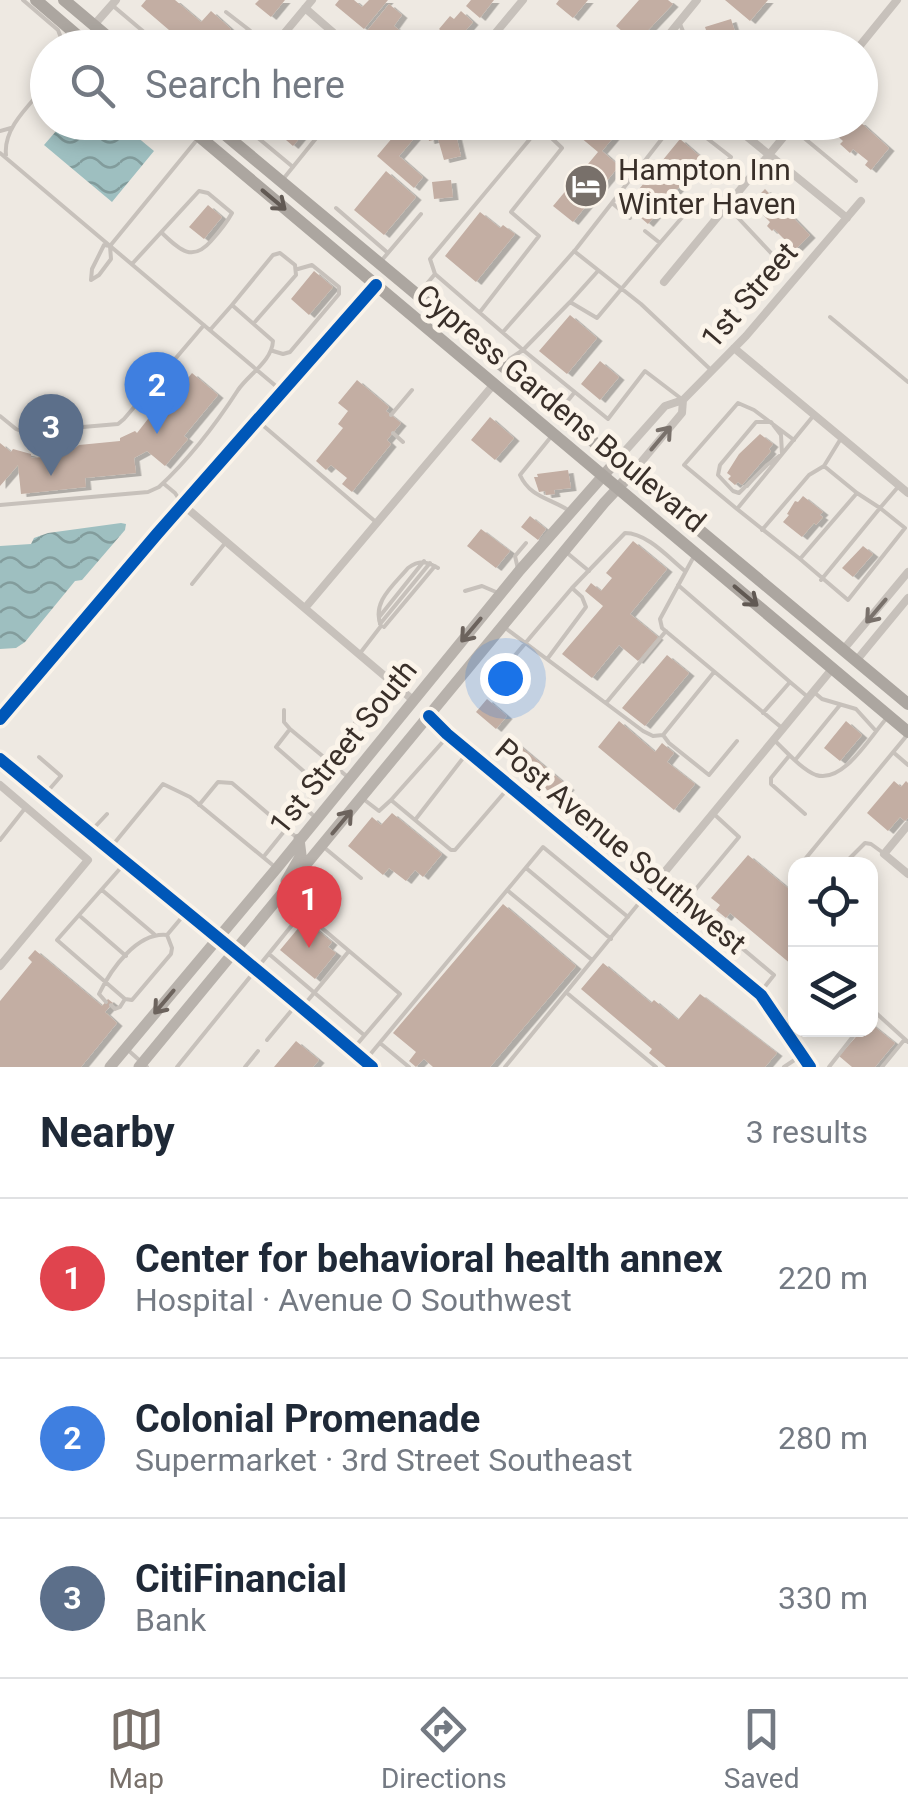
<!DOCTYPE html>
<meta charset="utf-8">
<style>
:root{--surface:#fff;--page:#f2f2f3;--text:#1f2937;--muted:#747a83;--line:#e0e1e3;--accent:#78706a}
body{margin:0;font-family:Roboto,sans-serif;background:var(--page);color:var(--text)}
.controls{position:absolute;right:30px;bottom:30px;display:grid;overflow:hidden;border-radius:20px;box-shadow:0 5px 15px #0003}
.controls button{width:90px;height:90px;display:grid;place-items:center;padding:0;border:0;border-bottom:2px solid var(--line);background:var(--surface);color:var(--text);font:50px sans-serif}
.you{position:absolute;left:505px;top:678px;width:35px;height:35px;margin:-25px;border:8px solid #fff;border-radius:50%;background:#1a73e8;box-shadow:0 0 0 15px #1a73e833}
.badge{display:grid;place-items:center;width:65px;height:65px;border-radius:50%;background:var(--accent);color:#fff;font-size:32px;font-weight:700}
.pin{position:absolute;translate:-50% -82px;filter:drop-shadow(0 2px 5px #0008)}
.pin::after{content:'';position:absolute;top:52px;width:35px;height:30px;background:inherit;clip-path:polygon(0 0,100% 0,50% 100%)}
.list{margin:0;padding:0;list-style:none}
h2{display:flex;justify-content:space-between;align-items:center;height:130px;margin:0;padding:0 40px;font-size:42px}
h2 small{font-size:32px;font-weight:400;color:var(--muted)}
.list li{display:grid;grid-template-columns:65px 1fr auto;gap:30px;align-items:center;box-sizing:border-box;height:160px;padding:0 40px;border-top:2px solid var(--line)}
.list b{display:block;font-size:38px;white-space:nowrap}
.list p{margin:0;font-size:32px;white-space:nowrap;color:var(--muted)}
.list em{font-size:32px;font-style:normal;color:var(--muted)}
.icon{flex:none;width:55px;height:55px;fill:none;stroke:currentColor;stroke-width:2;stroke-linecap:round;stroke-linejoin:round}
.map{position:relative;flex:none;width:908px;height:1067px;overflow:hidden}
.search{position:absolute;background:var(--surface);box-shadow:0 5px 15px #0003;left:30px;right:30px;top:30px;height:110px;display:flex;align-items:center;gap:25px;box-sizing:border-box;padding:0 35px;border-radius:55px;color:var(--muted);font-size:38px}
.sheet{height:610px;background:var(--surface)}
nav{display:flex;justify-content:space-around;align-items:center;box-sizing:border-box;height:140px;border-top:2px solid var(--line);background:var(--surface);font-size:28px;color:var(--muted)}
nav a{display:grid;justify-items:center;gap:5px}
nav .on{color:var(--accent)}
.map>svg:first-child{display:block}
.water{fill:url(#water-waves)}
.building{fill:#c3aea3;filter:url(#shadow)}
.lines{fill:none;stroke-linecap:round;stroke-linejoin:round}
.lane{stroke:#c7c1bb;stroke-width:4}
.street{stroke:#c7c1bb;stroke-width:8}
.secondary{stroke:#b8b2ac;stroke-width:11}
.primary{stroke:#aca6a0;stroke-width:12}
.cycleway-casing{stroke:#fbf4ea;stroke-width:19}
.cycleway{stroke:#0057b8;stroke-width:12}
.oneway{stroke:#615953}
.oneway2{stroke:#79716b}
.oneway3{stroke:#6c635d}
.labels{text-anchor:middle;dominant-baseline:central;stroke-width:10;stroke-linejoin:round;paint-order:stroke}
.poi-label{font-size:30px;fill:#392f29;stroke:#fbf4ea;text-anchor:start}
.street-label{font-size:30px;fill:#392f29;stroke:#fbf4ea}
</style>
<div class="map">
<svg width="908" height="1067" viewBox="0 0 908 1067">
<defs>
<pattern id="water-waves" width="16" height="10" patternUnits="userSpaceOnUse" patternTransform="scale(2.5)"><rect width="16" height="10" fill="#9ebfc0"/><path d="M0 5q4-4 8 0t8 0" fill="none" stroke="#829c9c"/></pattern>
<filter id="shadow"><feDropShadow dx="5.5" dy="3" stdDeviation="0" flood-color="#0004"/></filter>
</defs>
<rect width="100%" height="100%" fill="#eee9e2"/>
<path class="water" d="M63 123H120L154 151 112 202 44 145Z
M121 523 126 524 125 530 82 580 75 581 25 642 16 648 0 649V546L31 544 34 538 48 533Z"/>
<path class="building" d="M146 0H175L201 22 211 11 231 29 216 48H190L141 6Z
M259 0H285L271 17 255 4Z
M339 0H354L362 7 369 0H388L364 29 335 5Z
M471 0H494L480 18 466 6Z
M559 0H588L573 18 556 4Z
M639 0H668L673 4 636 43 616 26Z
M725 0H768L750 21Z
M389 4 402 15 394 26 403 33 391 48H386L367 31Z
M461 11 473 22 455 43 439 29 450 16 454 19Z
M731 19 740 48H712L705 27Z
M265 122H313L293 146Z
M448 122H453L461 156 444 160 438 139 429 141 426 128Z
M562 122H606L618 132 602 151 619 166 573 222 553 206 598 152Z
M815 122H860L889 148 871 170 865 165 868 161 853 149 850 153 840 144 843 141 826 126 823 130Z
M404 124 417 135 399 156 423 177 414 188 377 156Z
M680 139 703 159 648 224 626 205Z
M386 171 416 197 384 235 354 210Z
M451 180 453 197 434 199 432 182Z
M765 189 810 235 795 250 774 229 772 231 767 226 770 222 751 203Z
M208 205 222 217 204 239 189 227Z
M480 212 500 228 503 225 515 234 476 282 445 256Z
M314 271 333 287 309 315 291 299Z
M570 315 597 338 567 374 539 351Z
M600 361 619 377 600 400 581 384Z
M192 373 218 395 184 436 188 439 165 466 147 451 134 458 136 473 85 478 86 487 21 494 18 465 0 486V443L11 452 13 449 31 454V458L66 455 79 445 120 441V438L135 431 137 433 162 401 173 397Z
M357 380 389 407 386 411 401 423 387 440 391 444 352 492 342 484 347 478 331 465 326 470 316 461 343 428 338 424 348 411 338 403Z
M490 417 514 438 495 460 471 440Z
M760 434 773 444 769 449 771 451 742 485 738 482 735 485 728 479 731 476 727 473 739 454Z
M568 470 571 488 554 490 555 494 546 495 545 491 539 492 534 477H538L537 474Z
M803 496 823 512 820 515 823 517 816 525 814 523 802 537 783 522 789 515 787 514 795 501 798 502Z
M530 516 546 529 538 540 521 527Z
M481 529 510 551 496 568 467 546Z
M633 541 667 569 630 614 658 637 638 661 619 645 592 678 562 654 603 606 585 591 591 583 601 591 612 578 606 573Z
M863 546 873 554 853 577 842 568Z
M667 655 689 673 645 726 622 708Z
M487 699 507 716 496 729 476 712Z
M619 721 655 752 662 743 674 753 667 762 695 784 674 810 598 747Z
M846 721 862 735 840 761 824 748Z
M513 740 569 787 559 800 502 752Z
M894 781 901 787 906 781 908 783V818L905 821 900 817 888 831 867 813Z
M392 813 442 854 423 877 415 870 406 881 389 868 383 875 348 846 372 817 381 825Z
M748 855 796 895V961L792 965 730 913 726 918 716 910 720 905 711 898Z
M503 904 576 966 490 1067H433L424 1059 416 1067 409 1061 416 1052 393 1033Z
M305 920 332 942 328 947 336 953 315 979 280 950Z
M35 950 102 1006 108 999 113 1003 105 1012 117 1023 81 1067H0V1001L32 962 28 958Z
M603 963 651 1003 654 1000 678 1020 700 994 777 1053 765 1067H666L649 1053 652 1049 581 989Z
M870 1023 895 1043 875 1067H852L839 1056 862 1030H870Z
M296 1041 319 1060 313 1067H274Z"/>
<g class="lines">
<path class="lane" d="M23 0 58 30 65 48
M112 5 157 43 154 48
M226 12 248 29
M680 24 690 48
M233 48 248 29 270 48
M246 122V128L293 167
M686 122 731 157 712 182
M792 128 856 181
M0 131 11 128
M0 153 283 392
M6 155C3 127 31 104 48 83
M284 178 322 131 324 122
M612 203 630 218
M727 206 786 269
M336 208 388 253
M645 231 660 243 597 318 570 302 523 350 608 419 645 371 683 400
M660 243 691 207
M574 251 641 304 710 369
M382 260 421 214
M132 264 199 191 208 193 232 213C226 224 219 232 211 241 192 263 179 249 162 233
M435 274 430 259 540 127 562 148 511 212 539 236 480 312
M91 280 92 269 104 245 110 246 196 141
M91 280 99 275 111 259 110 246
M420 292 435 274 523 350 505 362
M570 302 597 272
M232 305 273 255 280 253 295 265 296 275 254 323
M830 317 908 382
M503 332 576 249 675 122
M273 351 283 354 290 352 339 294V287L312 265 298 269
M562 408 574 393
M391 415 412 390
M0 416 16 429 24 432 118 424 124 419 204 325
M259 422 377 523
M756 422H771L781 435 782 454 767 465 739 493 733 491 718 475 720 465Z
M393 433 403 442
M550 438 520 475C530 497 549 498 568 510
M794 440 754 410 738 403 684 465 737 509 814 415
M163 483 175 493 183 505
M857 493 880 508 898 487
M0 505 148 492 159 487C189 459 216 424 238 390 249 374 272 361 273 341L232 305 210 330
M737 509 800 559 857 493 824 466
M762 530 809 475 824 466 840 440
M566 552 589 571
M693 558 660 619 662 628 782 728
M800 559 848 600 905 528 880 508 821 580
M518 569 515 556 526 543
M192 584 226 542
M678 585 790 682 763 713
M572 588 625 533C647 533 668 557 685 571
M465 591 482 586 496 592
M380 616 424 561
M380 624 430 563
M384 627 435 566
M504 627 643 731 653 736 663 735
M361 652 381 626C371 602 394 585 408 568 419 560 427 561 438 568
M714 672 663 735 669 743 709 775 737 741
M500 673 572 588 582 597 586 607 548 658
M790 682 809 698
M815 693 822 699 856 709 876 731
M606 703 666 631
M284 710V722L290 729 349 778
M290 729 276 747 316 782 317 787 304 807 316 818
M774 740C786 751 801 769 816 775 843 784 870 737 886 719
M893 752 908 765
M789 756 771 778V784L805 814
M39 757 61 776 47 792
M796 759 840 705
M327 760 351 733 356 720 368 713 393 683
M362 798 379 811 391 800 451 850H455L510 786
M391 800 448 736
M199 805 218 782 232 783 286 829
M415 820 467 753
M92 830 107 814
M0 840 26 807
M112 846 163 784 190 797 275 867
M326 849 361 878
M265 855 286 829 295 836
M125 863 57 940 125 999 132 1000 171 954 172 948 167 935 183 916
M801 864 908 734
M844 864 865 843 871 844 882 852
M526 868 611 939
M102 890 154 934
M507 890 592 960
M686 901 774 975 759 994
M301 914 310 918 400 994 353 1049
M81 917 126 956
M671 919 739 837 715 815
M269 954 364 1035
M567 993 656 1067
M106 1002 99 994C111 969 137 932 167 935
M111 1005 115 1009 120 1007 125 999
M304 1005 349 951
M870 1013 875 1012 908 1042
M267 1040 296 1005
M380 1043 409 1067
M129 1051 147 1067
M368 1057 543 847 628 917
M177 1067 301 914 284 900
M245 1067 258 1051
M505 1067 644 897
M784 1067 802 1055
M829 1067 858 1030
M882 1067 905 1039"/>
<path class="street" d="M305 8 351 48
M94 25 116 0
M272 48 312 0
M483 48 523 0
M658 48 697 0
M858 48 897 0
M729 122 847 218
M664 282 796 122
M734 348 908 493
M617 460 665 406 683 400 746 336 861 201
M632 473 682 413 683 400
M183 505 413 700
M305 608 494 384
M843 650 908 572
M856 661 908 598
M429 716 447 734 761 995 810 1067
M0 719 157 534 376 285
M0 785 88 860 0 966
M908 825 884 854 908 874
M644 897 832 669"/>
<path class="secondary" d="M0 759C124 862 250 962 372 1067
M286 881 301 855 299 839
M110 1067 277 868 520 570 617 460
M139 1067 604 503 632 473"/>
<path class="primary" d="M36 0 92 48
M64 0 121 48
M182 122 908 732
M210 122 908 704"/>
<g class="cycleway-casing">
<path id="cycleway" d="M429 716 447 734 761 995 810 1067
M0 719 157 534 376 285
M0 759C124 862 250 962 372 1067"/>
</g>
<use href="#cycleway" class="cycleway"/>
</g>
<defs><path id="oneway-shaft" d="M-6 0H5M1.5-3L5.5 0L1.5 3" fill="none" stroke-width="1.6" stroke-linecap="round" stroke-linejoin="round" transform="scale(2.5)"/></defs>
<g class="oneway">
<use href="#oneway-shaft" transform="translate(274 200) rotate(40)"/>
<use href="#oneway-shaft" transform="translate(746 596) rotate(40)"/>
</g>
<g class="oneway2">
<use href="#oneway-shaft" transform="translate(661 438) rotate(-50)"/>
<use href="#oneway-shaft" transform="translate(876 611) rotate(130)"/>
</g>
<g class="oneway3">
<use href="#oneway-shaft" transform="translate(471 630) rotate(130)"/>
<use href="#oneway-shaft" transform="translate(342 822) rotate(-50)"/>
<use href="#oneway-shaft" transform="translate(164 1002) rotate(130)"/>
</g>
<defs>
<g id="hotel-disc" transform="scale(2.25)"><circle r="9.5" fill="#78706a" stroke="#fbf4ea"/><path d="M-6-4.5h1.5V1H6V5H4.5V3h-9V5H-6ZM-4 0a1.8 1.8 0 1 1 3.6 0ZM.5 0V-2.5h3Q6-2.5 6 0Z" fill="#fff"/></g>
</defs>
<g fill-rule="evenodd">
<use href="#hotel-disc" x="586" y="186"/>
</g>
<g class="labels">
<g class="poi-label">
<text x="618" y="169">Hampton Inn<tspan x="618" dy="34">Winter Haven</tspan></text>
</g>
<g class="street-label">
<text transform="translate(749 295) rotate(-49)">1st Street</text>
<text transform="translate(561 408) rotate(40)">Cypress Gardens Boulevard</text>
<text transform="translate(343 747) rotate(-51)">1st Street South</text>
<text transform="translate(621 846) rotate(40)">Post Avenue Southwest</text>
</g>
</g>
</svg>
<div class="controls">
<button><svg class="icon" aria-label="locate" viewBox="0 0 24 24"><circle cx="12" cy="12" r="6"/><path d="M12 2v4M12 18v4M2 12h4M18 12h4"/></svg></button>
<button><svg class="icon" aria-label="layers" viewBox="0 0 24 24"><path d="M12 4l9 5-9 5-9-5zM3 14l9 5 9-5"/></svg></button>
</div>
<div class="you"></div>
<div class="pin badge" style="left:309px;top:948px;background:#e0444e">1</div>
<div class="pin badge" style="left:157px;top:434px;background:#3f7fe0">2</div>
<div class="pin badge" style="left:51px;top:476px;background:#5c6f8a">3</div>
<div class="search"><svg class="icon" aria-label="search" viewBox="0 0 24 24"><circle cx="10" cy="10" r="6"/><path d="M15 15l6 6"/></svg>Search here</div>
</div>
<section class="sheet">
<h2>Nearby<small>3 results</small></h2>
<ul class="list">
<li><span class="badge" style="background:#e0444e">1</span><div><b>Center for behavioral health annex</b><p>Hospital · Avenue O Southwest</p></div><em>220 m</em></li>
<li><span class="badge" style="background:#3f7fe0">2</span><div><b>Colonial Promenade</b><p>Supermarket · 3rd Street Southeast</p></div><em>280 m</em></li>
<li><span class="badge" style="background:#5c6f8a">3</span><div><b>CitiFinancial</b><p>Bank</p></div><em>330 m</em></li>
</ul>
</section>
<nav>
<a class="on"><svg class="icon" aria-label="map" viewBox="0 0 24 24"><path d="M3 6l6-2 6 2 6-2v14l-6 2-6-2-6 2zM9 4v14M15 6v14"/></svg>Map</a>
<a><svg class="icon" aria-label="directions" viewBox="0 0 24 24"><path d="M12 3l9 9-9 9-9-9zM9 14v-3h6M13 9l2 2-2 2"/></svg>Directions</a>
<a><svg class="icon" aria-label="saved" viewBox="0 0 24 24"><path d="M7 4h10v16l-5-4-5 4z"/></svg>Saved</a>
</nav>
